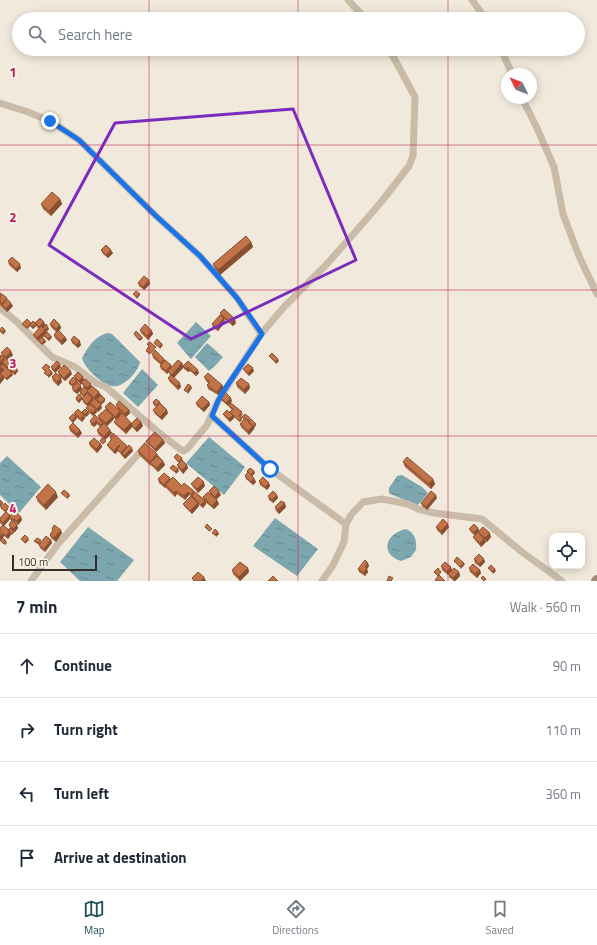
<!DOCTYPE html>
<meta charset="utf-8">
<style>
:root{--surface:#fff;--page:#f2f2f3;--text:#1f2937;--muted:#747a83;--line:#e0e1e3;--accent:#1f4e57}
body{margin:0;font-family:"Titillium Web",sans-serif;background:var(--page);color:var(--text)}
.controls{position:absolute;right:12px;bottom:12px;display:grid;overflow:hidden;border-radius:8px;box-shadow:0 2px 10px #0003}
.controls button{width:36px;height:36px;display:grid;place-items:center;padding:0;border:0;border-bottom:1px solid var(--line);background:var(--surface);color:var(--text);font:20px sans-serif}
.compass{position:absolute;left:501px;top:68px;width:36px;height:36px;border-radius:50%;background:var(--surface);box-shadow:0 2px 10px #0003;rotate:313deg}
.scale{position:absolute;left:12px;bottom:10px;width:85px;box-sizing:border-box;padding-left:4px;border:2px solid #362e28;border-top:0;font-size:11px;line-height:14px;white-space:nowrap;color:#362e28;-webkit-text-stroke:3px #f9f3e8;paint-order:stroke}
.stop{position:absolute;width:12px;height:12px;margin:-9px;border:3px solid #1a73e8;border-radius:50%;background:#fff}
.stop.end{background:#1a73e8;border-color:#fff;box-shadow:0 1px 4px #0008}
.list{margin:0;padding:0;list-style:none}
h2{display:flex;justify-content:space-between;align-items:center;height:52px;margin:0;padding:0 16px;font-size:17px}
h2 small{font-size:13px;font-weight:400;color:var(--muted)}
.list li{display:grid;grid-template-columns:26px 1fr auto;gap:12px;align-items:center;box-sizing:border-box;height:64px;padding:0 16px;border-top:1px solid var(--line)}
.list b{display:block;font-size:15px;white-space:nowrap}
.list em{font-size:13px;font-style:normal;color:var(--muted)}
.icon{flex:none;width:22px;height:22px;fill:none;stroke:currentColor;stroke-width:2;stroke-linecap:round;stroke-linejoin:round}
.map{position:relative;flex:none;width:597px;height:581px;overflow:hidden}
.search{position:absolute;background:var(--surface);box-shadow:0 2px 10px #0003;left:12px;right:12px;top:12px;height:44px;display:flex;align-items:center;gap:10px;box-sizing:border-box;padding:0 14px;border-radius:22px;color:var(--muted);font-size:15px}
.sheet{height:308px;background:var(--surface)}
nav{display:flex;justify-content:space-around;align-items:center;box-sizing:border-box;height:56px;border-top:1px solid var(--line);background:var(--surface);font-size:11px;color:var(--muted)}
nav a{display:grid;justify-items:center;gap:2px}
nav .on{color:var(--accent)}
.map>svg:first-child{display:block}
.water{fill:url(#water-ripples)}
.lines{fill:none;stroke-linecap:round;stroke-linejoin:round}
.street{stroke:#c9bba8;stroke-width:7}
.secondary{stroke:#9d8a7a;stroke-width:10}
.wall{fill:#a8633e;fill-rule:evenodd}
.shaded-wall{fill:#885032}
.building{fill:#c37348;stroke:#885032}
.route{stroke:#1a73e8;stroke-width:5}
.marked{fill:none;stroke:#7b2cbf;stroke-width:3;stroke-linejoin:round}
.grid{fill:none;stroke:#c2185b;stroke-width:1;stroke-opacity:0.55}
.grid-label{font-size:13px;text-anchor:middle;font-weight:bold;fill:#c2185b;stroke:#f9f3e8;stroke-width:4;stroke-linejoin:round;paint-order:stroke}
</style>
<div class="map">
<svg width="597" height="581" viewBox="0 0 597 581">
<defs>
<pattern id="water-ripples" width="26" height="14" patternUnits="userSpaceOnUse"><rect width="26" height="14" fill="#7ca7ae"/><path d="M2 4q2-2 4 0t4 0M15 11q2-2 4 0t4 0" fill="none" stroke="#66888e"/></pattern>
</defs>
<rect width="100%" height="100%" fill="#f1eadc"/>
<path class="water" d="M196 322 211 336 191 359 177 343Z
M107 333 112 334 140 362C138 372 123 389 111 386 101 383 85 369 82 358 88 347 94 337 107 333Z
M207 343 223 357 216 365 209 371 195 357Z
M142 369 158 385 138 407 123 393Z
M209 437 245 467 224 495 186 463Z
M7 456 41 487 19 513 0 495V463Z
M402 475 422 487 428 493 419 504 417 505 390 494 389 493V488L397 476Z
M275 518 318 549 297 576 253 546Z
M88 527 134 560 117 581H80L60 562Z
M406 529C415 533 417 541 416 550L411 557 401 561C378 553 387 533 406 529Z"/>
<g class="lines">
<path class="street" d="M348 0 366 19
M472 0 486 19
M501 49 512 74
M522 98 537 128 554 167 563 214 579 256 597 294
M0 103 28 112 50 121 79 140 155 215 200 256 237 298 261 334
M0 308 16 321 52 357 75 367 96 383 106 387 158 432
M212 416 270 469 346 524
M31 581 58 544 158 432 180 449 183 451 187 449 207 425 218 401 261 334 284 307 326 265 350 238 382 201 409 166 413 156 415 97 389 49
M322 581 333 565 344 542 346 524 351 515 363 502 382 499 408 504 418 509 434 513 482 519 522 552 562 581"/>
<path class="secondary" d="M596 581 597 580"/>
</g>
<path class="wall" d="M60 199 62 204 51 216 43 209 41 204Z
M251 242 253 247 220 275 215 269 213 264Z
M101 250 113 253 108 258 103 254Z
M8 261 21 268 17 272 9 265Z
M149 280 150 284 144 290 139 286 138 283Z
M0 292 7 299 13 306 7 312 0 305Z
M220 313 236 323 233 326 224 319 225 322 218 331 213 328 212 324 221 316Z
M44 322 45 325 49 329 46 332 45 331 46 332 51 336 52 337 49 341 44 336 42 338 45 340 46 342 42 345 35 338 33 335 39 329 36 326 33 329 30 326 27 329 22 324H31Z
M50 324 60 325 61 328 59 330 65 337 67 340 62 345 55 338 54 335 56 332 51 327Z
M140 330 152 331 153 334 148 340 141 333Z
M71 340 81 345 78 348 72 343Z
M1 353 13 355 8 359 18 371 15 375 11 372V370L10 371 13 375 7 380 4 377V379L0 384V356L5 359 3 357Z
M152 354 164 359 165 360 171 365 172 367 182 363 184 367 174 378 181 387 178 390 169 381 168 378 170 375 169 372 167 374 161 369 160 366 161 365 153 358Z
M188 361 199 373 196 376 190 371 188 372 184 369 183 366Z
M51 367H61L55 373 52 370Z
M243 369 254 371 249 376 245 372Z
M58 372 72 374 65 381 59 376Z
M74 376 83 377 84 380 101 395 96 400 97 401V400L105 401 101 405 102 408 98 412 96 410 97 412 93 416 88 412 89 414 86 417 84 416 85 418 82 422 76 417 77 418 73 423 70 420 69 418 75 416 74 413H82L88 411 86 408 88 407 83 402 82 399 79 403 76 400V398H83L84 397 80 394V392L86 389 83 386 82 383 81 385 77 381 82 389 77 394 73 391 72 388 73 387 69 384V382L75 379Z
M52 377 62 382 58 386 53 381Z
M204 377 222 385 224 388 218 395 208 389 207 385 209 384 206 381Z
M236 383 249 384 250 388 245 394 237 387Z
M220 397 232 401 228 406 221 400Z
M153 402 160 404 168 413 162 420 155 414 153 410 156 407 153 404Z
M209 402 210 405 204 412 197 406 196 403Z
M116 405 129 410 130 413 126 417 120 412 121 414 132 423 141 422 143 426 137 432 132 427 126 434 116 425 114 422 116 420 113 417 114 419 107 426 112 433 105 440 98 434 97 430 100 427 97 424 94 427 91 425 90 421 99 419 98 416 106 409 105 407 117 408Z
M229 406 243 414 241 417 242 419 240 422 234 417V418L230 422 225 417 223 414 230 412 232 410 229 407Z
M242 417 250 420 256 425 254 428V429L249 435 241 427 240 424 244 419Z
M69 427 82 433 78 438 70 431Z
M110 437 127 446V448L133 451 125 459 119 452 118 451 115 454 109 448 107 445 111 441Z
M163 440 165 443 156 452 148 444 146 441Z
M89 443 101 444 102 447 97 453 90 446Z
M138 451 157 454 163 461 165 465 158 472 151 465V466L139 455Z
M174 457 182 458 183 461 187 465 188 468 183 474 178 468 177 465 179 463 175 459Z
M403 462 433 479 435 484 431 489 405 467Z
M247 471 255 473 252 476 256 482 253 485 246 479 245 476 248 472Z
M170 478 171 480 194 491 195 492 204 499 203 497 210 493 209 491 221 495 216 499 217 500 219 504 214 509 205 502 206 504 203 508 198 504 199 506 192 514 185 507 183 504 191 496 189 495 185 500 177 494 175 497 167 489 166 487 165 488 159 483 158 479Z
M259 481 269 483 270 486 267 490 260 485Z
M191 484 205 486 198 493 193 487Z
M277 495 278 498 273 503 269 500 268 496Z
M36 497H58L46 510 38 502Z
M437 498 427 510 422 506 421 503Z
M275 507H286L279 514 276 511Z
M1 508H9L6 512 10 516 21 517 22 520 18 525 15 522 18 528 15 532H14V533L12 535 11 534 8 539 4 536 3 538 7 543 5 545 1 542 0 539V528L2 525 0 523V518L5 512ZM10 519 12 521 9 525 10 528 8 530 4 526Z
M436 527H449L442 535 437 530Z
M52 529 62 533 56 542 51 538 50 535 52 531Z
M469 529 479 531 491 537 487 542 485 540 486 542 481 547 475 540 473 537 475 536 471 532Z
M51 540 52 543 45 552 40 548 39 545 35 542 34 541 41 542Z
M474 559H484L485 562 480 567 475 563Z
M369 566 367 569 368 572 365 576 359 572 358 569Z
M441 566 452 569 459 572 460 576 455 581H454L449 577V575H448L442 570Z
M248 568 249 572 240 581 233 574 232 570Z
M469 568 480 570 481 573 477 578 470 572Z"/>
<path class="shaded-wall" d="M60 199 62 204 51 216 49 211Z
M251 242 253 247 220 275 218 270Z
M111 250 113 253 108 258 106 255Z
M20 264 21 268 17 272 16 269Z
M149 280 150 284 144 290 143 287Z
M140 294V295L137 299 136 297Z
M11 303 13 306 7 312 6 309Z
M224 318 225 322 218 331 216 328Z
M235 319 236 323 233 326 231 323Z
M44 322 45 325 40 330 39 327Z
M31 323 30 325V326L27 329V328Z
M35 324 36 326 33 329 32 327Z
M60 325 61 328 57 333 56 329Z
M48 327 49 329 46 332 45 330Z
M5 330 6 331 3 335 2 333Z
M45 330 46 333 43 335 44 336 39 341 38 340 39 342 37 338Z
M152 331 153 334 148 340 147 336Z
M51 336 52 337 49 341 48 339Z
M65 337 67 340 62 345 61 341Z
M142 337 143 338 140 341 139 340Z
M45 340 46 342 42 345V344Z
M80 341 81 345 78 348 76 345Z
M162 344 163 345 160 349 159 347Z
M11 351 13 355 7 361 6 357Z
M4 358 5 362H2L3 364 0 367V363Z
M278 359 279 361 276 364 275 362Z
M182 363 184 367 173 378 172 375Z
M13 364 14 367 10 372 8 368Z
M60 364 61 367 55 373 54 370Z
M171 365 172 368 168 371 169 372 167 374 166 371Z
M2 367 3 370 0 373V369Z
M188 367 190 371 188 372 187 369Z
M253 368 254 371 249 376 248 373Z
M18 370V371L15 375 14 373Z
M198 370 199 373 196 376 194 373Z
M71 371 72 374 65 381 64 378Z
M52 372 53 374 48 378V376Z
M12 373 13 375 7 380 6 379Z
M3 376 4 379 0 384V379Z
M83 377 84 380 81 385 79 381Z
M61 378 62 382 58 386 57 382Z
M180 383 181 387 178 390 177 386Z
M91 384 92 387 88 391 87 388Z
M249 384 250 388 245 394 244 390Z
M222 385 224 388 218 395 217 392Z
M81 386 82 389 77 394 75 391Z
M191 386 192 388 188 394 187 392Z
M99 392 101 395 95 401 94 398Z
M82 397 83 398 79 403 78 401Z
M92 398 94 402 90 403 91 404 88 407 87 404Z
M231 398 232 401 228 406 226 403Z
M105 399V401L101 405V403Z
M209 402 210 405 204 412 202 409Z
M101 405 102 408 98 412 97 409Z
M96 409 97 412 93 416 92 413Z
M129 410 130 413 126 417 125 414Z
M167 410 168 413 162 420 160 417Z
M120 411 122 415 117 420 115 417Z
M88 412 89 414 86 417 85 415Z
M84 415 85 418 82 422 81 419Z
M233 415 234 418 230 422 229 419Z
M113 416 114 419 107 426 106 423Z
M76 417 77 418 73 423 72 421Z
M242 418V419L240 422 239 421Z
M96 421 97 424 94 427 93 424Z
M141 422 143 426 137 432 135 429Z
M131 423V424L132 427 126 434 124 430Z
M256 424V425L254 428V429L249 435 248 431Z
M80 430 82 433 78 438 77 434Z
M110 430 112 433 105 440 104 437Z
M163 440 165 443 156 452 155 449Z
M101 444 102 447 97 453 96 449Z
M119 445 120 449H117L118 451 115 454 114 451Z
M127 446 128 450 122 453V456L121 453Z
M132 448 133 451 125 459 124 456Z
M157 454 158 458 150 463 151 465V466L150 462Z
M163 461 165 465 158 472 157 468Z
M187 465 188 468 183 474 182 470Z
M178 469 179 471 176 474 175 472Z
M254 471 255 473 252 476 251 475Z
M170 478 171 482 165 485 166 487 165 488 164 485Z
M254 478 256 482 253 485 251 482Z
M433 479 435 484 431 489 429 484Z
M204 482 205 486 198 493 197 489Z
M269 483 270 486 267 490 265 487Z
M176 491 177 494 175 497 174 493Z
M219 491 221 495 216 500 215 497Z
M56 492 58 497 46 510 44 505Z
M188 492 189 495 185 500 184 496Z
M69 494 70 496 67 499V498Z
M277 495 278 498 273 503 272 500Z
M436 495 437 498 427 510 426 507Z
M217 500 219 504 214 509 212 506Z
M205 501 206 504 203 508 201 505Z
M3 503V504L0 508V506Z
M198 503 199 506 192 514 190 511Z
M285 503 286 507 279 514 278 510Z
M9 507V508L6 512 5 511Z
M10 515 11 518 9 517 10 519 4 526 3 523Z
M21 517 22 520 18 525 17 521Z
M448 524 449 527 442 535 441 531Z
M17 525 18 528 15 532 13 529Z
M478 528 480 532 475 536 474 533Z
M61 530 62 533 56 542 54 538Z
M10 531 11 535 8 539 6 536Z
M218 532 219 534 216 537 215 535Z
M3 533 4 536 1 540 0 537Z
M490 533 491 537 487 542 485 538Z
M28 538 29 540 25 544V543Z
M484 539 486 542 481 547 480 543Z
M51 540 52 543 45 552 44 549Z
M484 559 485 562 480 567 479 564Z
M368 563 369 566 367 569 368 572 365 576 364 573 365 567Z
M464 563 465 564 461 569 460 567Z
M451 567 452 571 448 574V575L447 572Z
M248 568 249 572 240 581 239 577Z
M495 569 496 571 493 574 492 572Z
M480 570 481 573 477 578 475 574Z
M459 572 460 576 455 581H454L453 578Z
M204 577 206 581H201Z"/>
<path class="building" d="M52 192 60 199 49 211 41 204Z
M246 236 251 242 218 270 213 264Z
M106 245 111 250 106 255 101 250Z
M12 257 20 264 16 269 8 261Z
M144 276 149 280 143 287 138 283Z
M136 291 140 294 136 297 133 294Z
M2 294 7 298 2 304 0 302V296Z
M7 299 11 303 6 309 2 305Z
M224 309 235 319 231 323 220 313Z
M220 315 224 318 216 328 212 324Z
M40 318 44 322 39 327 35 323Z
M27 319 31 323 27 328 22 324Z
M54 319 60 325 56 329 50 324Z
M33 321 36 324 32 327 30 325Z
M46 324 48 327 45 330 43 328Z
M145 324 152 331 147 336 140 330Z
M41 326 45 330 37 338 33 335Z
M2 327 5 330 2 333 0 331V330Z
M58 330 65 337 61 341 54 335Z
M136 331 142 337 139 340 134 334Z
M47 332 51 336 48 339 43 335Z
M74 336 80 341 76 345 71 340Z
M42 337 45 340 42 344 38 340Z
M157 339 162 344 159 347 154 343Z
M150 342 156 347 150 354 146 351 149 346 147 344Z
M7 347 11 351 6 357 1 353Z
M155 350 164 359 161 363 152 354Z
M272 353 278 359 275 362 269 356Z
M1 355 4 358 0 363V356Z
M6 358 13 364 8 368 2 362Z
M165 360 171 365 166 371 160 366Z
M178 360 182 363 172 375 168 371Z
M57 361 60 364 54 370 51 367Z
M188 361 198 370 194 373 188 367 187 369 183 366Z
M2 364 12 373 6 379 0 373 4 370 0 366Z
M46 364 50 367 48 368 52 372 48 376 44 373 46 372 42 368Z
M248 364 253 368 248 373 243 369Z
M64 365 71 371 64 378 58 372Z
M14 366 18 370 14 373 11 370Z
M78 372 83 377 79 381 74 376Z
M0 373 3 376 0 379Z
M56 373 61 378 57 382 52 377Z
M208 373 222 385 217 392 207 385 210 382 204 377Z
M171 375 180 383 177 386 168 378Z
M73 377 77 381 72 385 69 382Z
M241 378 249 384 244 390 236 383Z
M85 379 91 384 87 388 81 382Z
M77 382 81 386 75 391 72 388Z
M188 384 191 386 187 392 184 390Z
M92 386 99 392 94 398 87 391Z
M84 387 88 391 83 396 80 392Z
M225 392 231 398 226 403 220 397Z
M87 393 92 398 87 404 82 399Z
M79 394 82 397 78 401 76 398Z
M101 395 105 399 101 403 97 400Z
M202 396 209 402 202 409 196 403Z
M94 398 101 405 97 409 90 403Z
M156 399 160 402 156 406 153 402Z
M119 401 129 410 125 414 116 405Z
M110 402 120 411 115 417 105 407Z
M160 403 167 410 160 417 153 410Z
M231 403 242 412 239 416 242 418 239 421 230 412 233 409 229 406Z
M90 404 96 409 92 413 86 408Z
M78 409 84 415 81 419 74 413Z
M85 409 88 412 85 415 82 412Z
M106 409 113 416 106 423 98 416Z
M227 410 233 415 229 419 223 414Z
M122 413 131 423 124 430 114 422Z
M73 414 76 417 72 421 69 418Z
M245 414 250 418 248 421 242 417Z
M95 415 103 423 101 425 96 421 93 424 90 421Z
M137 418 141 422 135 429 131 424Z
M245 418 253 426 248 431 240 424Z
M251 419 256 424 253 426 248 422Z
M73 423 80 430 77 434 69 427Z
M104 423 110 430 104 437 97 430Z
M155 432 163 440 155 449 146 441Z
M113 433 127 446 121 453 117 449 120 446 119 445 114 451 107 445 112 439 110 437Z
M94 438 101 444 96 449 89 443Z
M102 438 106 441 103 444 100 441Z
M145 443 157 454 150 462 138 451Z
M129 445 132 448 124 456 122 453Z
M177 454 182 458 179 462 174 457Z
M157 456 163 461 157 468 150 463Z
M407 457 433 479 429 484 403 462Z
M182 460 187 465 182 470 177 465Z
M173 465 178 469 175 472 170 468Z
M250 468 254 471 251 475 247 471Z
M248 472 254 478 251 482 245 476Z
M164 473 170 478 164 485 158 479Z
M173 477 182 486 184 483 194 491 191 495 188 492 184 496 176 491 174 493 165 485Z
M198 477 204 482 197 489 191 484Z
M263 477 269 483 265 487 259 481Z
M48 484 56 492 44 505 36 497Z
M214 486 219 491 215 497 209 491Z
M64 490 69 494 67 498 61 493Z
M273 491 277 495 272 500 268 496Z
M431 491 436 495 426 507 421 503Z
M195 492 205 501 201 505 192 496Z
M208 492 217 500 212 506 203 497Z
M191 496 198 503 190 511 183 504Z
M0 500 3 503 0 506Z
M281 501 285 503 278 510 275 507Z
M5 503 9 507 5 511 1 508Z
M15 511 21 517 17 521 14 519 13 520 9 517Z
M6 512 10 515 3 523 0 520V518Z
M443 519 448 524 441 531 436 527Z
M12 520 17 525 13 529 9 525Z
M207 524 212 529 209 531 205 527Z
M474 524 478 528 474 533 469 529Z
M3 525 10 531 6 536 3 533 0 537V528Z
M54 525 61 530 54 538 50 535 53 530 52 529Z
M483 527 490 533 485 538 478 532Z
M10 528 14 531 11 534 8 530Z
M215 529 218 532 215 535 212 533Z
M478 532 484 539 480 543 473 537Z
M25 535 28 538 25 543 21 539Z
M46 536 51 540 44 549 39 545Z
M2 538 6 541 4 544 0 540Z
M37 538 41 540 39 543 34 541Z
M479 554 484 559 479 564 474 559Z
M457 557 464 563 460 567 454 561Z
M365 560 368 563 365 567 367 568 364 573 358 569Z
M240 562 248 568 239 577 232 570Z
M445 562 451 567 447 572 441 566Z
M473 564 480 570 475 574 469 568Z
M491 565 495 569 492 572 488 568Z
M438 568 441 572 438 576 434 572Z
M454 568 459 572 453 578 448 574Z
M198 572 204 577 201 581H194L192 578Z
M439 575 445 581H436L435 580Z
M273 576 278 581H268Z
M389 576 393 578 391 581H387Z
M483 576 486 579 484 581 481 578Z"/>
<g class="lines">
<path class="route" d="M50 121 79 140 155 215 200 256 237 298 262 334 223 392 218 401 212 416 270 469"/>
</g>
<path class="marked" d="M293 109 356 260 191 339 49 245 115 123Z"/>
<path class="grid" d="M149 0V19M298 0V19M448 0V19M149 49V581M298 49V581M448 49V581M0 145H597M0 290H597M0 436H597"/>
<g class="grid-label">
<text x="13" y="77">1</text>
<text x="13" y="222">2</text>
<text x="13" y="368">3</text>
<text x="13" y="513">4</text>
</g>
</svg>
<div class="controls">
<button><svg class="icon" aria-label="locate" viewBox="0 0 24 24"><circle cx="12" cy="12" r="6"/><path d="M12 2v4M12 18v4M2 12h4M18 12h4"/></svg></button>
</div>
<svg class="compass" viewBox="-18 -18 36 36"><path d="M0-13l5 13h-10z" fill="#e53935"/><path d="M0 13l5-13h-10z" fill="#747a83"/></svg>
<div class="scale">100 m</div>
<div class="stop" style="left:270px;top:469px"></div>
<div class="stop end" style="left:50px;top:121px"></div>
<div class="search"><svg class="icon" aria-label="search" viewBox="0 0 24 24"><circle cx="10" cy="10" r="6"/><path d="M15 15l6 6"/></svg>Search here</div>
</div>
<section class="sheet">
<h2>7 min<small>Walk · 560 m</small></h2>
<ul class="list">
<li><svg class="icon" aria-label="ahead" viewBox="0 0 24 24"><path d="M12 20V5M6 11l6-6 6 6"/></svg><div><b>Continue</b></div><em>90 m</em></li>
<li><svg class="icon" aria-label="right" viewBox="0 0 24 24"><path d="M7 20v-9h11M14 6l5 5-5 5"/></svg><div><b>Turn right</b></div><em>110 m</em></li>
<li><svg class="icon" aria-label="left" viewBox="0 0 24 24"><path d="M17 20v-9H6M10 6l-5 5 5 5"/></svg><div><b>Turn left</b></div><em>360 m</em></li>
<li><svg class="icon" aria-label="arrive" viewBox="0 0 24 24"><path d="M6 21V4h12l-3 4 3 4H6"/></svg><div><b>Arrive at destination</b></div></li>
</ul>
</section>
<nav>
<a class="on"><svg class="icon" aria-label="map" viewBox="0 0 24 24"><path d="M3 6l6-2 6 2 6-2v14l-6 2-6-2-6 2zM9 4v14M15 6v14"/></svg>Map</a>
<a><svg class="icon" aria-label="directions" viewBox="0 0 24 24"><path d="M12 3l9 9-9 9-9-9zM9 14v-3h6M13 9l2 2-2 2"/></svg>Directions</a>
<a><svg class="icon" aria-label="saved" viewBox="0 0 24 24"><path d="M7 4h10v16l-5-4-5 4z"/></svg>Saved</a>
</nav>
